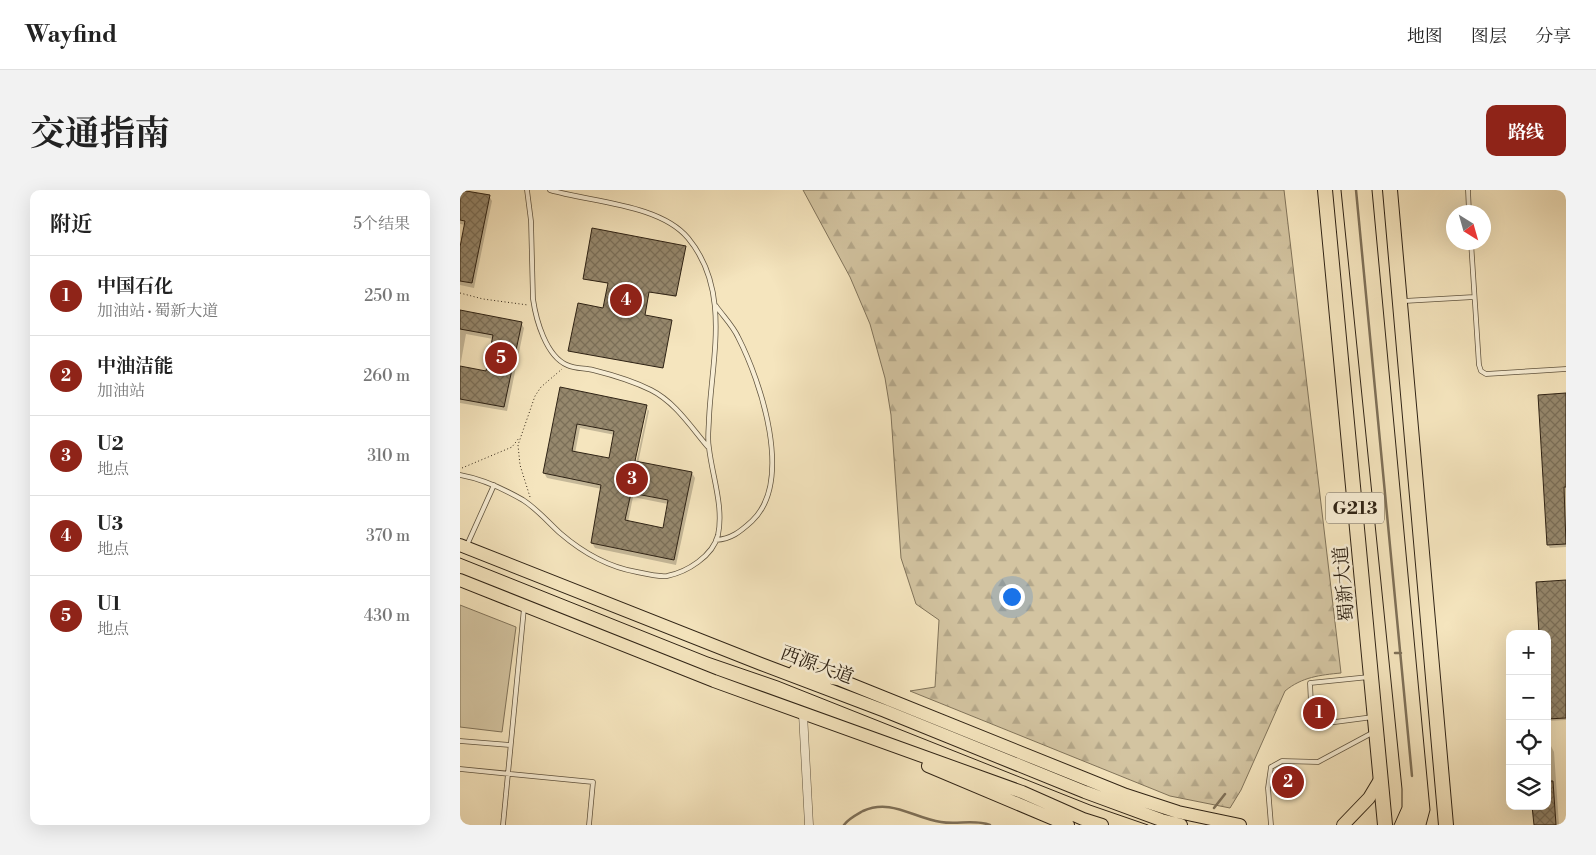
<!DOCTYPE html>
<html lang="zh">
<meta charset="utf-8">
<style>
:root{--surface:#fff;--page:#f2f2f2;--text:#222;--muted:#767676;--line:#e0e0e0;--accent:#8f2418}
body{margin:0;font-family:"Libre Bodoni","Noto Serif SC",serif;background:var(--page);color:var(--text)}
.controls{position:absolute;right:15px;bottom:15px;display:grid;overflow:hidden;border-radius:10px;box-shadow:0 5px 20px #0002}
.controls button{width:45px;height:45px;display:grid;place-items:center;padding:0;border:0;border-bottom:1px solid var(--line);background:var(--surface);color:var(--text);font:25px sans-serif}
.compass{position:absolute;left:986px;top:15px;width:45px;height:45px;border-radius:50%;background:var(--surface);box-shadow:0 5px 20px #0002;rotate:143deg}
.you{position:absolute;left:551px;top:406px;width:18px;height:18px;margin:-12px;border:4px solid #fff;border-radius:50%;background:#1a73e8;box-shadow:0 0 0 8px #1a73e833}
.badge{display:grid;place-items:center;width:32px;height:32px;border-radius:50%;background:var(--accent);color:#fff;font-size:16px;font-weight:700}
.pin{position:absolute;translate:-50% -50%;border:2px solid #fff;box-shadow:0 1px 5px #0006}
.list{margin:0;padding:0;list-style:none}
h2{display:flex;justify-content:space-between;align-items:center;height:65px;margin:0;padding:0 20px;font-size:21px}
h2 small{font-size:16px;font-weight:400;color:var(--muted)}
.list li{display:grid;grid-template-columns:32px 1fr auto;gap:15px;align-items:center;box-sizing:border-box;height:80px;padding:0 20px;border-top:1px solid var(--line)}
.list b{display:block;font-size:19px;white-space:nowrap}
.list p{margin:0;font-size:16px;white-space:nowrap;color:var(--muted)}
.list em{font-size:16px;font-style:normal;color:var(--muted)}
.icon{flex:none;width:28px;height:28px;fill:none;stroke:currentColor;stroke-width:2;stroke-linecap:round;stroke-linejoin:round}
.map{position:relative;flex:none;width:1106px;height:635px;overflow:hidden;border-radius:10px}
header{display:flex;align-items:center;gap:30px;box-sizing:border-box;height:70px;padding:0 25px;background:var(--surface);border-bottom:1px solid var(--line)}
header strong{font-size:24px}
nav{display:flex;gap:28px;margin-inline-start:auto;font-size:18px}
.intro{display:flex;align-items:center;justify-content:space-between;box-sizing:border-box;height:120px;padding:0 30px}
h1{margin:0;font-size:35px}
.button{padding:12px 22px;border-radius:10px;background:var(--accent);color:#fff;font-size:18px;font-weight:700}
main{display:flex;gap:30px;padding:0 30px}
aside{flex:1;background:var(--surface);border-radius:10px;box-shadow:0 5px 20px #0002}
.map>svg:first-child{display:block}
.grass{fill:#d3c4a1;stroke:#81745b}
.forest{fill:url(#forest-firs);stroke:#81745b}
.shadow{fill:#0003;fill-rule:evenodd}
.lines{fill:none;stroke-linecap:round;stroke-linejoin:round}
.stream{stroke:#7e7058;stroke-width:2.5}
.building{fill:url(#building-cross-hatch);stroke:#2f2315;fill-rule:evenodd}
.service-casing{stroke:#60543f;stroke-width:5.5}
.minor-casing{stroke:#60543f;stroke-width:9}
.primary-casing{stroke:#2f2315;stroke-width:14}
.trunk-casing{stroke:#2f2315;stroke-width:16}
.path{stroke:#2f2315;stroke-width:1;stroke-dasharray:1 2.5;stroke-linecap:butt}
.service{stroke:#f8eed5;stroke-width:4}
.minor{stroke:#f8eed5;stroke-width:8}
.primary{stroke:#f5e5be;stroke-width:12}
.trunk{stroke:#f5e5be;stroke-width:14}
.tram{stroke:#2f2315;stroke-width:1}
.labels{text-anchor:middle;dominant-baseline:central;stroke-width:5;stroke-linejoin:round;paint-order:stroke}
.shield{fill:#f8eed5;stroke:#6b604f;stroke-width:1}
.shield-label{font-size:18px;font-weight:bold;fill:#2f2315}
.street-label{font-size:19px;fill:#2f2315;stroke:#f8eed5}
</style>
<header>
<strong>Wayfind</strong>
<nav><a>地图</a><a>图层</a><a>分享</a></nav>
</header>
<div class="intro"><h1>交通指南</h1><a class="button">路线</a></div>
<main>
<aside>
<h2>附近<small>5个结果</small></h2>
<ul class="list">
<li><span class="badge">1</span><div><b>中国石化</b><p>加油站 · 蜀新大道</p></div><em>250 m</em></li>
<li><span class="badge">2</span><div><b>中油洁能</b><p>加油站</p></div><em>260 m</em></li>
<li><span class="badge">3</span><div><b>U2</b><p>地点</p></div><em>310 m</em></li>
<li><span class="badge">4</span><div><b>U3</b><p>地点</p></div><em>370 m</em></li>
<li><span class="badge">5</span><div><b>U1</b><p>地点</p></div><em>430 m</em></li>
</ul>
</aside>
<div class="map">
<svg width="1106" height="635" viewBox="0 0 1106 635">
<defs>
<pattern id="forest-firs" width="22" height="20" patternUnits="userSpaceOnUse" patternTransform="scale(1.25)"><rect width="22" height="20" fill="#d3c4a1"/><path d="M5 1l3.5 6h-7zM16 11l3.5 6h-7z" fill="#b5a88a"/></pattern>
<pattern id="building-cross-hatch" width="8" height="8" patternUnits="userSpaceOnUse" patternTransform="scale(1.25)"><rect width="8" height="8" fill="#96886d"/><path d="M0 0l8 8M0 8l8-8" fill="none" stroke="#7b6f58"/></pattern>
</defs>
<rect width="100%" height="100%" fill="#f5e5be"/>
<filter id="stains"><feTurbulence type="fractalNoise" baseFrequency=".004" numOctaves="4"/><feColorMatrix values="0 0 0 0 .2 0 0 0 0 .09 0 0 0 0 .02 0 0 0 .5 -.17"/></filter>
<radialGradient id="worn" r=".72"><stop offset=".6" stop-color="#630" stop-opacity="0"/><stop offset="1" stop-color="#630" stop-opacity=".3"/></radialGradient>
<path class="grass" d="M0 415 56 437 42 542 0 537Z"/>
<path class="forest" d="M343 0H824L881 483C860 485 842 487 825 501L781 600 770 618 710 606 450 501 475 497 479 430 456 414 441 368 431 225 425 188 410 134 390 87Z"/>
<path class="shadow" d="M0 1 29 6 32 11 14 98 0 95V60L6 35 0 34Z
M225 57 216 107 189 102 185 126 211 132 202 178 110 161 144 119 149 94 125 89Z
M0 121 61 133 64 138 47 221 0 213V178L27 183 33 149 6 144 0 177Z
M101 198 186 216 189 221 178 273 232 283 235 288 216 375 135 358 132 353 142 299 87 288 84 283ZM185 218H188L175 278 172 277ZM120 238 155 245 150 270 115 263ZM173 307 208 314 204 339 168 332Z
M1106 204V357L1090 358 1088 355Z
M1106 392V530L1087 531V444Z
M1090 554 1094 562 1099 635H1075L1087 616V555Z"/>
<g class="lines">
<path class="stream" d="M896 0 952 586
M935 463H941
M754 618 765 604
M384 635C388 629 396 625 403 621 431 608 453 628 481 632 497 635 514 629 530 635"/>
</g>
<path class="building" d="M0 0 30 5 12 93 0 91V57L5 31 0 30Z
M132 38 226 56 216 106 189 102 185 125 212 130 203 178 108 161 118 113 143 118 148 93 123 89Z
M0 120 62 132 44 217 0 209V176L26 181 33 145 0 139Z
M100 197 187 215 175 271 232 282 214 370 131 353 141 295 83 283ZM117 234 154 241 149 268 112 261ZM171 303 208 310 203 338 165 330Z
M1106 203V297H1104L1106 354 1087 355 1078 205Z
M1106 390V528L1087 529V444H1079L1076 392Z
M1087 591H1093L1096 635H1074L1072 616H1087Z"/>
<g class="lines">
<g class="service-casing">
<path id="service" d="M67 0 71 31 73 109C76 130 86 166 107 175 115 179 125 178 133 180 153 185 173 191 191 200 215 212 231 237 248 257
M1008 0 1009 22
M1011 52 1019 175 1021 181 1026 184 1106 179
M944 111 1014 107
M0 285C22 289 44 299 63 310 77 319 88 332 100 343 122 362 148 377 177 382 186 384 198 387 207 386 227 382 253 366 258 345 264 317 252 285 249 258 247 248 249 237 249 228 252 167 271 100 228 48 200 14 130 12 90 0
M256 350C271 349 280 342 292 331 334 291 301 192 278 147 273 136 263 126 256 116
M7 355 34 295
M909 487 850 493 852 535 913 527
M0 551 50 555
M0 579 133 592 129 635
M43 635 64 418
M811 635 808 598 811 577 822 571 858 572 912 543"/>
</g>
<g class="minor-casing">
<path id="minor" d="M343 524 349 635"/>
</g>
<g class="primary-casing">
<path id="primary" d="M0 355 301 474 425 521 625 602 701 630 721 635
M0 390 254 491 562 602 623 629 642 635
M335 481 378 489 666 605 718 622 780 635
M468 576 608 635
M883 635 909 608 921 588"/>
</g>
<g class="trunk-casing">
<path id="trunk" d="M865 0 925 635
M930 0 986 635"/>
</g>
<path class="path" d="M0 103 23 109 68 115
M2 278 52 257 59 248
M70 307 60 275 58 255 75 206 81 197 102 179"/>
<use href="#service" class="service"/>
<use href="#minor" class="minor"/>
<use href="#primary" class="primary"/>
<use href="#trunk" class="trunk"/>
<path class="tram" d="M881 0 942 599V617L934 635
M912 0 970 620 966 635
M0 368 248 467 318 491 630 615 688 635"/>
</g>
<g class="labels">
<rect class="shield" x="866" y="302.5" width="58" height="31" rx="4"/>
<g class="shield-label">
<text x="895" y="318">G213</text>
</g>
<g class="street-label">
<text transform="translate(884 394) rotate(-95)">蜀新大道</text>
<text transform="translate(357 475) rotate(20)">西源大道</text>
</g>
</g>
<rect width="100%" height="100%" filter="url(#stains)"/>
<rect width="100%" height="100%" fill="url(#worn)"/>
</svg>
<div class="controls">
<button>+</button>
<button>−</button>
<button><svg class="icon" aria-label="locate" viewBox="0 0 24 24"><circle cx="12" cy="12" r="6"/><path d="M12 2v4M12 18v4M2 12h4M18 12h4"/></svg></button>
<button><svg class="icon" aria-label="layers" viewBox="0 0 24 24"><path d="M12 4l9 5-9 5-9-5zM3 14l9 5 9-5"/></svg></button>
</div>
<svg class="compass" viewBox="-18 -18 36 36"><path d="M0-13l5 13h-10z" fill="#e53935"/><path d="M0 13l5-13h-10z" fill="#767676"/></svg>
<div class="you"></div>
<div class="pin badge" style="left:859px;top:523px">1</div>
<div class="pin badge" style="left:828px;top:592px">2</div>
<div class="pin badge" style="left:172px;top:289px">3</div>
<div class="pin badge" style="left:166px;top:110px">4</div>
<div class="pin badge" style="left:41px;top:168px">5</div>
</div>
</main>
